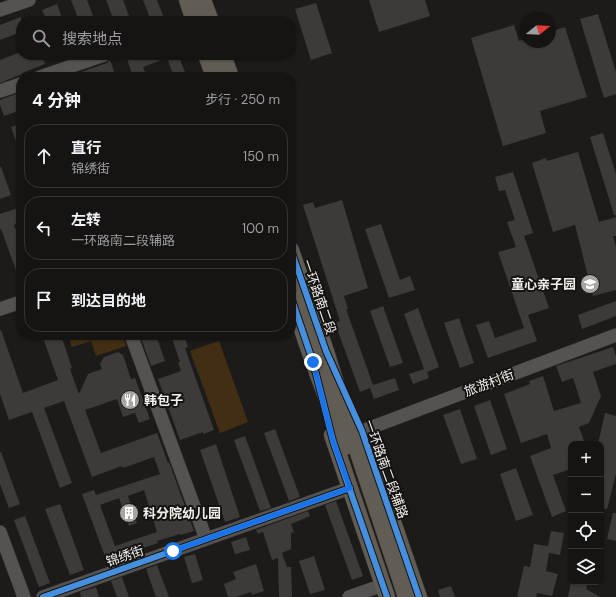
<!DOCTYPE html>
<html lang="zh">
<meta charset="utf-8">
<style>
:root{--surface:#161413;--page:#232121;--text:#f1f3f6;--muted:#9e9ea0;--line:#353333}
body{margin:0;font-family:"DM Sans","Noto Sans SC",sans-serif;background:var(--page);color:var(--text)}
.controls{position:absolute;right:12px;bottom:12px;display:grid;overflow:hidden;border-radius:8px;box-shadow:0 1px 3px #0004}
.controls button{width:36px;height:36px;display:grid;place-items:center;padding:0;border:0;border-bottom:1px solid var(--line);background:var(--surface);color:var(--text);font:20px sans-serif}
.compass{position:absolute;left:520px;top:12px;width:36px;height:36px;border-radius:50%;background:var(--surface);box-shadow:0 1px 3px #0004;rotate:72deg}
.stop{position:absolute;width:12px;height:12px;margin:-9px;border:3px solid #1a73e8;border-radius:50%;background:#fff}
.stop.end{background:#1a73e8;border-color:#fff;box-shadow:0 1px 4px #0008}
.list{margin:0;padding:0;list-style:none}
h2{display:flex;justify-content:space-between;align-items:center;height:52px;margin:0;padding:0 16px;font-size:17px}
h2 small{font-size:13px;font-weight:400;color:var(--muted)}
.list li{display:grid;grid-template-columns:26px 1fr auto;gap:12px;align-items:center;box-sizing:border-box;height:64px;margin:0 8px 8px;padding:0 8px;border:1px solid var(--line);border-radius:16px}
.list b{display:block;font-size:15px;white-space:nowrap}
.list p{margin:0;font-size:13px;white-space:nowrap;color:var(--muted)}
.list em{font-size:13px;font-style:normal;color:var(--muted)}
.icon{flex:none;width:22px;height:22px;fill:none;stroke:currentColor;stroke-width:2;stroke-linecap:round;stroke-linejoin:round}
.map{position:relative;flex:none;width:616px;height:597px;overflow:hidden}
.search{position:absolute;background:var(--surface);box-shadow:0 1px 3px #0004;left:16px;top:16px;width:280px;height:44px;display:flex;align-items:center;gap:10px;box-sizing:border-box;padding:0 14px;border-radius:16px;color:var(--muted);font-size:15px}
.panel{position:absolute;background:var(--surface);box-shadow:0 1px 3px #0004;left:16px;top:72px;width:280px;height:268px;border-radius:16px}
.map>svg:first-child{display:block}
.green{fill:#422f13}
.building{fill:#3c3b39;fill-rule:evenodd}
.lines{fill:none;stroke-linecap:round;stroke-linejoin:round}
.minor-casing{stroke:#3a3836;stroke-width:14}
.major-casing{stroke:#3a3836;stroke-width:17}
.minor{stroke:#545352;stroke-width:13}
.major{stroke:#615c54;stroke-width:16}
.cycleway-casing{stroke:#15130f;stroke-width:8}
.cycleway{stroke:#468fdf;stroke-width:6}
.route{stroke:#1a73e8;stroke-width:5}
.labels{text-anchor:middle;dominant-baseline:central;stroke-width:4;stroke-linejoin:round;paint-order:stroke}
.poi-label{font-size:13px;font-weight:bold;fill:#f2f0ed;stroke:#15130f;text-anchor:start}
.street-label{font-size:13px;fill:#f2f0ed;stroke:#15130f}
</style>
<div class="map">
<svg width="616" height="597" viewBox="0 0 616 597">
<rect width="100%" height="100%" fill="#1d1b19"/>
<path class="green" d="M68 335H122L126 346 96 356 91 341 72 347Z
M219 341 248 422 220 433 190 351Z"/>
<path class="building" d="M71 0H87L95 21H79Z
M106 0H123L131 21H114Z
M143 0H157L165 21H151Z
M369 0H425L430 16 379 32Z
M316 3 332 53 311 60 295 9Z
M57 4 63 21H47L42 10Z
M598 14 616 72V94L604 98 580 19Z
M21 17V32L0 40V25Z
M514 25 519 41 526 39V42H550V32L565 27 587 97 540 111 546 133 503 146 471 38Z
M21 52V55H42L45 64 22 73V74L0 83V60Z
M130 55H178L187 77H174L167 58 143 67 147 77H133L126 56Z
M110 60 116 77H66L107 63Z
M21 92V110L4 116 0 105V100Z
M21 124V153H20L11 127Z
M603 133 616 174V215H614L590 137Z
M578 152 599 222 616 217V236H613L616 247V290L593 296 575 225 553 232 532 163 546 158 547 161Z
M0 167H1L11 195 0 199Z
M513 172 533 233 524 236 549 308 528 315 537 341 488 358 476 325 489 321 495 338 524 328 498 252 516 247 507 222 515 220 505 190 499 191 495 177Z
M342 200 368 288 344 296 348 309H346L373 385 395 378 399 390 374 399 370 388 360 392 335 323 340 321 303 205 313 202 315 208Z
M21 207V222L14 225 21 243V280L20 281 1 229 0 230V214Z
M381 224 400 280 410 276 415 290 389 298 365 229Z
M616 301V316L582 329 578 315Z
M383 306 403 363 390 367 370 311Z
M418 308 439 367 427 372 429 378 413 384 409 374 424 369 404 314Z
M459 318 474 363 460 368 444 323Z
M0 330H1L23 393 58 380 42 335H61L72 368 70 369 79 394 88 374 102 369 100 364 104 357 118 352 123 355 131 379 135 378 150 419 139 423 135 413 123 417 117 399 85 410 101 453 157 433 168 463 169 462 194 531 181 535 180 534 157 541 158 543 119 556V557L107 562 82 494 94 490 96 495 160 474 154 457 123 468 122 466 92 477 64 401 44 408 72 483 60 488 32 412 9 420 0 394ZM144 490 157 532 115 546 100 505 119 498 129 526 137 523 128 496Z
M140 335H156L165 361 151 366Z
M171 335H184L188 347 185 348 214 430 203 434V432L180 440 158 379 181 371 178 362H180Z
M613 347 616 356V364L593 372 601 396 589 423 579 427 585 444H571V469L553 475 566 511 552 517 530 456 551 448 547 434 521 443 504 394 530 384 529 381 543 376 554 411 581 403 573 378 562 382 556 366Z
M490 400 507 449 491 455 474 406Z
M460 409 477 459 461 464 443 415Z
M605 413 616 416V474L607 509 601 508V444H598Z
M275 429 300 497 289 501 264 433Z
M245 436 271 508 260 511 234 440Z
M216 444 240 517 225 522 200 450Z
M0 452H1L20 504 9 508 0 484Z
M516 468 533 515 516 521 500 474Z
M336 501 363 576 352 580 325 505Z
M60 504 84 570 70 575 45 509Z
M308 511 310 516 291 524 294 532 291 533V549L282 553 287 567H291L292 597H279L278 558 272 560 263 532 258 534 256 530Z
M613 513H616V541L607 539Z
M25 516 50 583 39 587 14 520Z
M551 531 564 533 560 555 549 553 546 571 558 574 552 596 537 593 536 597H517L524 566 530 567 534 544 548 546Z
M246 537 250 550 235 554 231 542Z
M195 554 203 580 192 583 184 557Z
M314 556 325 590 310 594 299 561Z
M256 564 264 591 252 595 251 592 236 597H228L224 584 236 579 233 572Z
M157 565 169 597H156L146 569Z
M122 577 129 597H117L111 581Z
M571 582H588L586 589 600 597H568Z
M451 586 455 597H440L438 590Z
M96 587 99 597H81L80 592Z"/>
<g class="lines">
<g class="minor-casing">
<path id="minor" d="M0 10 29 0
M40 77 104 55
M0 91 21 84
M0 309 21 302
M131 335 206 539
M362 431 616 335
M0 532 24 597
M43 597 350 488
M349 597 383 585"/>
</g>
<g class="major-casing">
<path id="major" d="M187 0 194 21
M203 0 211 21
M206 55 214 77
M223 55 231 77
M291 250 326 351 353 438 406 597
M291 297 313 362 345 447
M332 435 387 597
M370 455 419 597"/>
</g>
<use href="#minor" class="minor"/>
<use href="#major" class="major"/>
<g class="cycleway-casing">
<path id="cycleway" d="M291 250 326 351 362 431 419 597
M291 297 313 362 333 441 387 597
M43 597 350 488"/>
</g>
<use href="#cycleway" class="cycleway"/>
</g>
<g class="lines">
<path class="route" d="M173 551 350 488 333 441 313 362"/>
</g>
<defs>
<g id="school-disc" transform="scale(1)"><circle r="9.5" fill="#a7a5a3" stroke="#15130f"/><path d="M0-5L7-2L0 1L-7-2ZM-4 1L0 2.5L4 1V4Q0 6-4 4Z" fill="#fff"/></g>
<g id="restaurant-disc" transform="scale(1)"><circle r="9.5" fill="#a7a5a3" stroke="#15130f"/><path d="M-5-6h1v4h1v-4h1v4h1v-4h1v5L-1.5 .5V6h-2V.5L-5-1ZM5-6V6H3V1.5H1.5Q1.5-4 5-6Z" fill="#fff"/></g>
<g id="building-disc" transform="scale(1)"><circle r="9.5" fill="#a7a5a3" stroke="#15130f"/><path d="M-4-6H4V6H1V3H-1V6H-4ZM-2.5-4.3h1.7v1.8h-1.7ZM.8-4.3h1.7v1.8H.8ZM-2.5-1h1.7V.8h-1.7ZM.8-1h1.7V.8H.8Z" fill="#fff"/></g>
</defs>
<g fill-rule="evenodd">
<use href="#school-disc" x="590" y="284"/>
<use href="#restaurant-disc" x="130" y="400"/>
<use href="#building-disc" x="129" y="513"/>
</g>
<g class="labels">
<g class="poi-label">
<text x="576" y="284" text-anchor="end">童心亲子园</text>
<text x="144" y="400">韩包子</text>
<text x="143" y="513">科分院幼儿园</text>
</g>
<g class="street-label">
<text transform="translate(319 297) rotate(71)">一环路南二段</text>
<text transform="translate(489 383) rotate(-21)">旅游村街</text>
<text transform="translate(386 469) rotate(70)">一环路南二段辅路</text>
<text transform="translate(125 556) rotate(-19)">锦绣街</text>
</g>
</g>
</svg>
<div class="controls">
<button>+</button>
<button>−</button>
<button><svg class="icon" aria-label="locate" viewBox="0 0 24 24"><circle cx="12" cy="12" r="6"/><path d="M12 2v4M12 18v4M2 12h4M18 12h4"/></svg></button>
<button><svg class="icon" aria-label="layers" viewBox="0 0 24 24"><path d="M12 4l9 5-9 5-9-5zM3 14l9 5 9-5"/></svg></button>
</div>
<svg class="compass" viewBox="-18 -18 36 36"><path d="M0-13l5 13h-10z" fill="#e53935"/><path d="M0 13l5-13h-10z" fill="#9e9ea0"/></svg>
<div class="stop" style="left:173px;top:551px"></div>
<div class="stop end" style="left:313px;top:362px"></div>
<div class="search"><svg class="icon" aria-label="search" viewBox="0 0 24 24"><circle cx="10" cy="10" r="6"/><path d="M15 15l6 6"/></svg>搜索地点</div>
<section class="panel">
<h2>4 分钟<small>步行 · 250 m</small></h2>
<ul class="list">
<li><svg class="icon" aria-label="ahead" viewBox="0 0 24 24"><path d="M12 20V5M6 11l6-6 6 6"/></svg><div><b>直行</b><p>锦绣街</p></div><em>150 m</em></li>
<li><svg class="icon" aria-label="left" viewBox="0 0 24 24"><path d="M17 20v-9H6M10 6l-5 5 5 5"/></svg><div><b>左转</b><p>一环路南二段辅路</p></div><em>100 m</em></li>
<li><svg class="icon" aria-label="arrive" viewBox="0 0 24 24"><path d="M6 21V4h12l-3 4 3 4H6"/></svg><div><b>到达目的地</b></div></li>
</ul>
</section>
</div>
